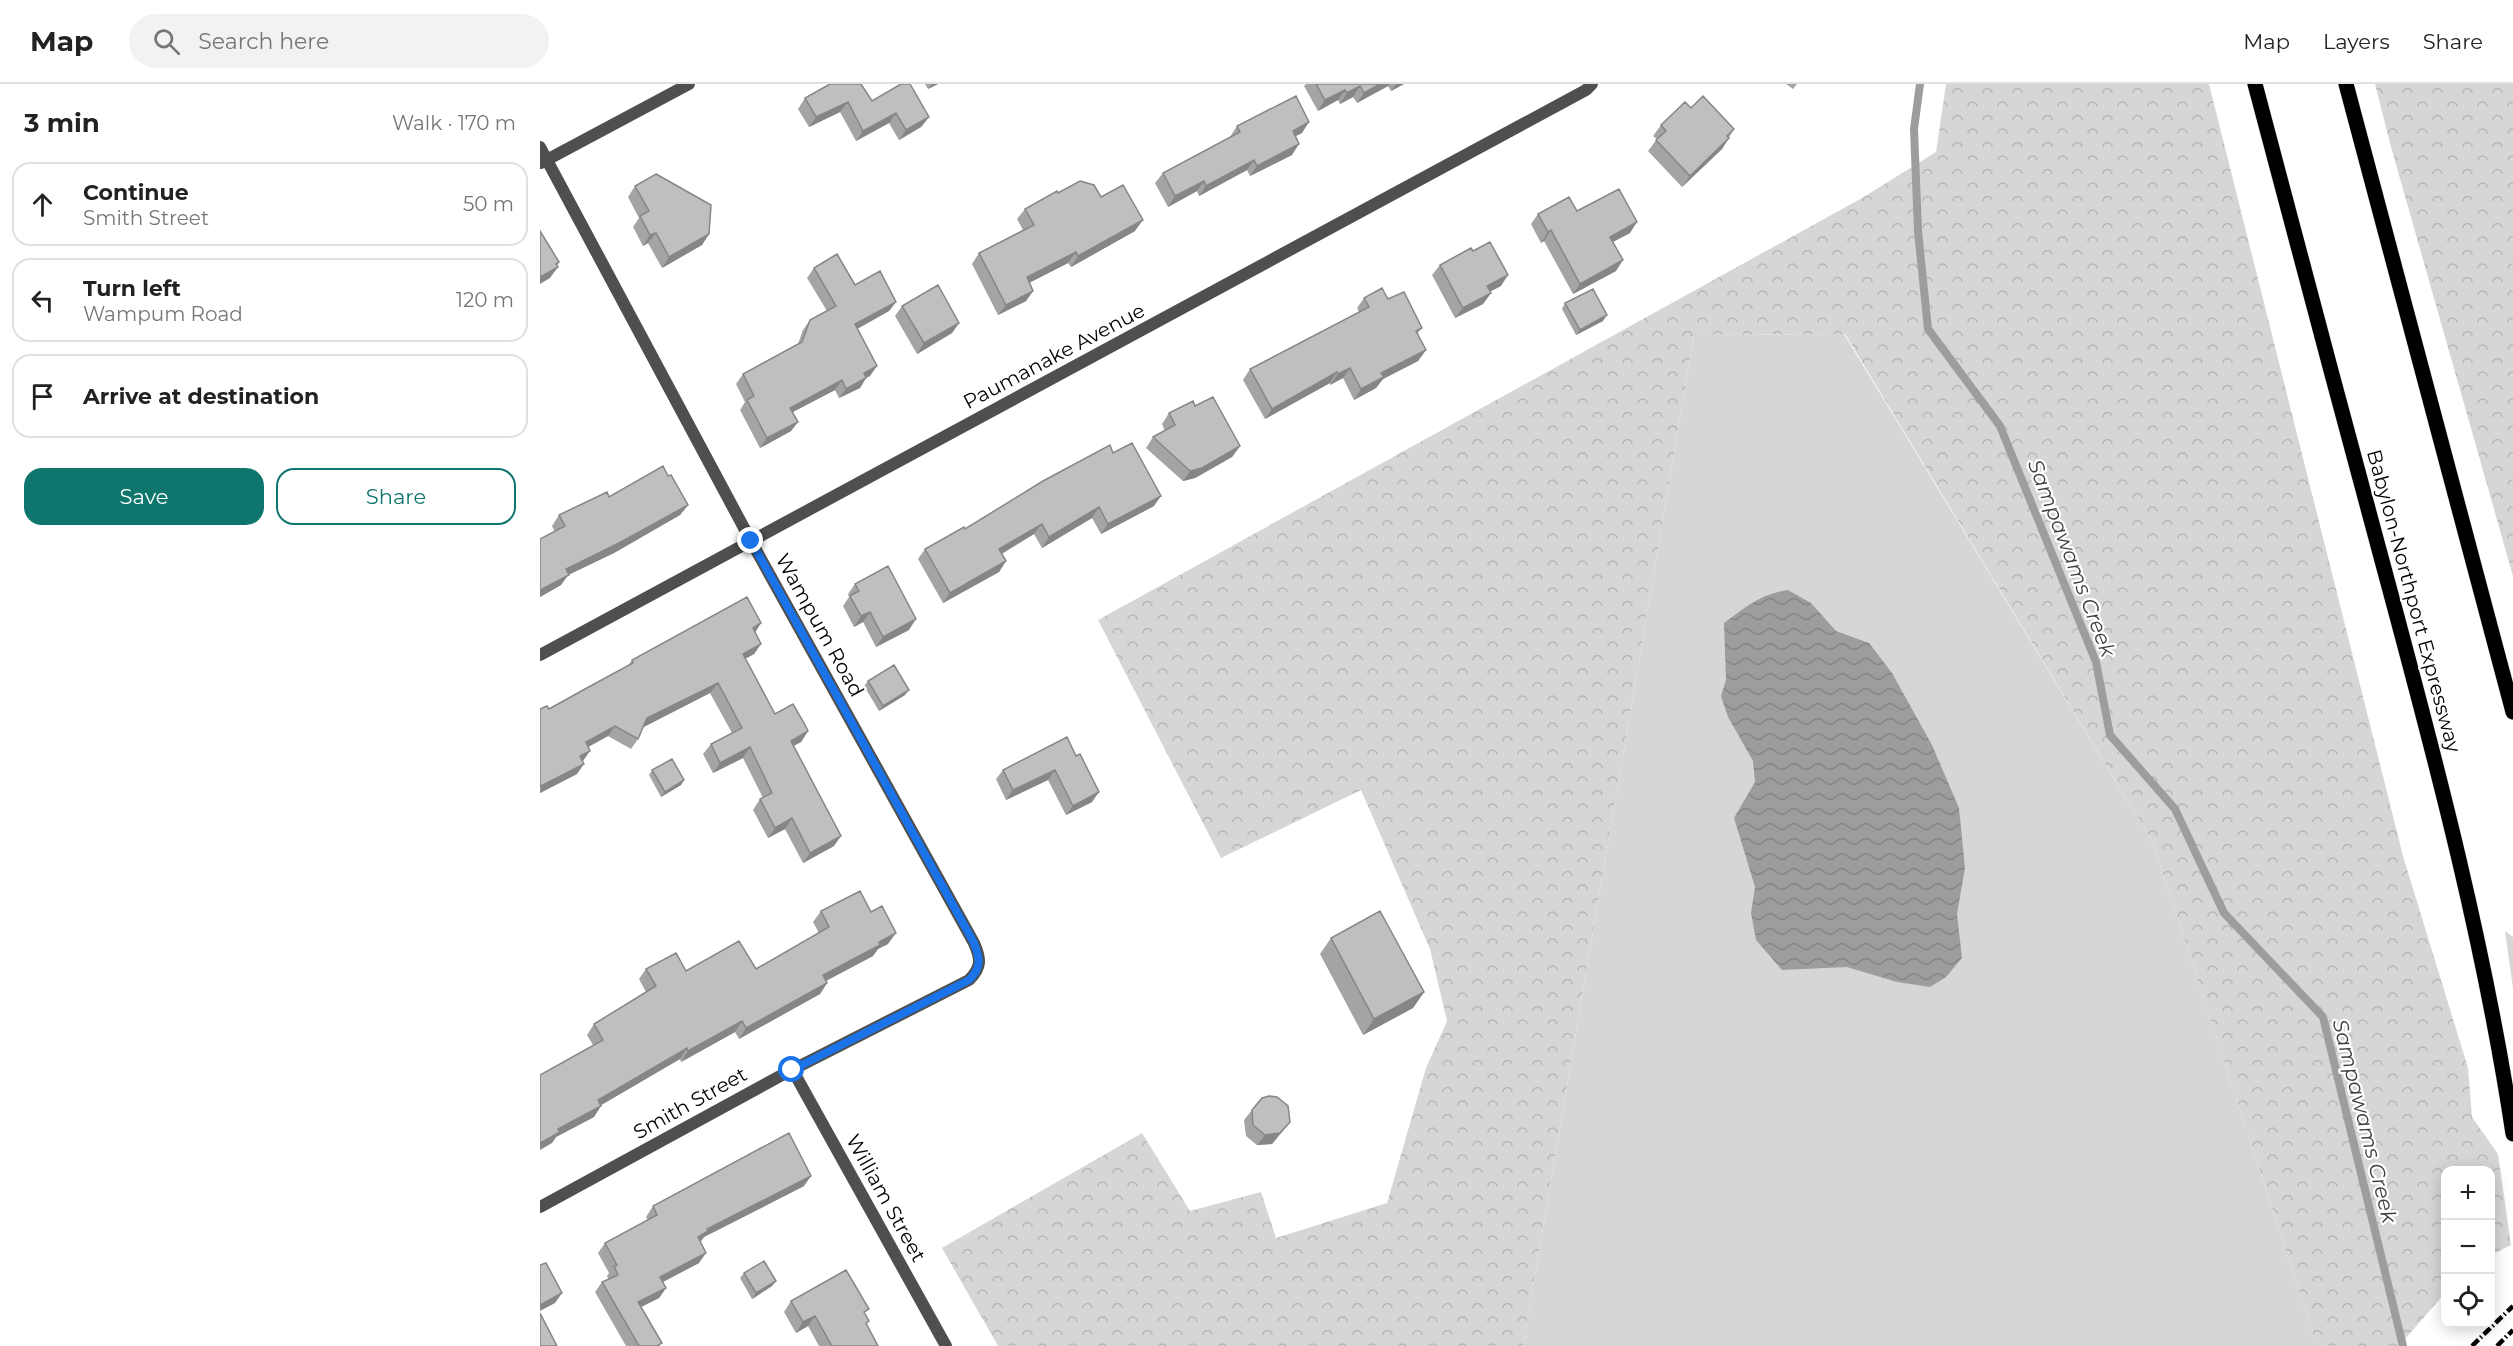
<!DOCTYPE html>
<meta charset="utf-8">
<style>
:root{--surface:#fff;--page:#f2f2f2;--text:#222;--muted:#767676;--line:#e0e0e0;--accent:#0f766e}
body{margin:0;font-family:Montserrat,sans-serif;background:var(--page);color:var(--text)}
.controls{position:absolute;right:18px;bottom:18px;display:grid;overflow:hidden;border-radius:12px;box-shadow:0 3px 15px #0003}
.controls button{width:54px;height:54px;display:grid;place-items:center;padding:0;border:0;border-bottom:2px solid var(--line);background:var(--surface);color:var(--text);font:30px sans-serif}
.stop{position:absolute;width:18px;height:18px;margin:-14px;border:4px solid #1a73e8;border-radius:50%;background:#fff}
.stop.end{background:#1a73e8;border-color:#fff;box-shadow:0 2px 6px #0008}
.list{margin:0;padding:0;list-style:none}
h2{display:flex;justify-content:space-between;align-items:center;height:78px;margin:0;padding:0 24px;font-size:26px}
h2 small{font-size:20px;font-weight:400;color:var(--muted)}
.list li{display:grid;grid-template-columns:39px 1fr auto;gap:18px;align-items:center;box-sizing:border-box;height:84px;margin:0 12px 12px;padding:0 12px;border:2px solid var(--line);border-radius:18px}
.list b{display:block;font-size:22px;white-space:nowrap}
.list p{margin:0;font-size:20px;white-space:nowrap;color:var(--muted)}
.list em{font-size:20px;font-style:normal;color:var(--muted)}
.actions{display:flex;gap:12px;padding:18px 24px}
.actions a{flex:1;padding:14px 0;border:2px solid var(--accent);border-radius:18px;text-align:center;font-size:21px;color:var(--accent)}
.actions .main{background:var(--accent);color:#fff}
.icon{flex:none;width:33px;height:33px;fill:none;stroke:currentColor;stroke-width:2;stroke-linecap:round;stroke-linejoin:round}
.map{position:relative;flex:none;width:1973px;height:1262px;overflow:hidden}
header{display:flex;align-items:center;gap:36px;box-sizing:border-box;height:84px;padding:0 30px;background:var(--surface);border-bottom:2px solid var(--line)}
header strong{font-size:28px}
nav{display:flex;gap:33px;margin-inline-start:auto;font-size:21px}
.search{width:420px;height:54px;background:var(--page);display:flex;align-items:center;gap:15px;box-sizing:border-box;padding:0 21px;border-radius:33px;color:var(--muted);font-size:22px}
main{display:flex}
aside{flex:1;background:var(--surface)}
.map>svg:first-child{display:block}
.grass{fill:#d6d6d6}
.forest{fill:url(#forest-crowns)}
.water{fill:url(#water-waves)}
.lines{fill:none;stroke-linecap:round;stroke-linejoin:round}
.stream{stroke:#9d9d9d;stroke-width:8}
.primary-casing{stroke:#dbdbdb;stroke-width:16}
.minor{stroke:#4f4f4f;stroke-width:12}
.primary{stroke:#000;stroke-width:15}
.rail{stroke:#000;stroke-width:4.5;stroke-dasharray:9 3 1.5 3;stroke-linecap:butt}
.wall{fill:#a4a4a4}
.shaded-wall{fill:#868686}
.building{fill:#bfbfbf;stroke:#868686;stroke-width:1.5}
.route{stroke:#1a73e8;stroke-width:8}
.labels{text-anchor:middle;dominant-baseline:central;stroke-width:4.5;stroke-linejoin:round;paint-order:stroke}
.street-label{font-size:20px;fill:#000;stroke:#fff}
.water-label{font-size:21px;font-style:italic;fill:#3e3e3e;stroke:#fff}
</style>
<header>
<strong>Map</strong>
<div class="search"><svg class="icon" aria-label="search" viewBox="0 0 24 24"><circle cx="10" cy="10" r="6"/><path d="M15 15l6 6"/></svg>Search here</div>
<nav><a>Map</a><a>Layers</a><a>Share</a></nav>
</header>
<main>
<aside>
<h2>3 min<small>Walk · 170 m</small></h2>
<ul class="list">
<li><svg class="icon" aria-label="ahead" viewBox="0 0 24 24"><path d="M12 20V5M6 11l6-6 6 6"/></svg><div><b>Continue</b><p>Smith Street</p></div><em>50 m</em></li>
<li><svg class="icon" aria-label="left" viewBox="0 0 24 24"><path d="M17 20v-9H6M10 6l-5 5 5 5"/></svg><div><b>Turn left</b><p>Wampum Road</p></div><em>120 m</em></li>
<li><svg class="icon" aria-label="arrive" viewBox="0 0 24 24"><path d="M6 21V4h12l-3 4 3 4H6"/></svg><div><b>Arrive at destination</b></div></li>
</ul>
<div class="actions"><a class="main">Save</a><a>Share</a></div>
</aside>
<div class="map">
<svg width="1973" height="1262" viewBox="0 0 1973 1262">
<defs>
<pattern id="forest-crowns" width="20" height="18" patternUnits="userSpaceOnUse" patternTransform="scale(1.5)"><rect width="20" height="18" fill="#d6d6d6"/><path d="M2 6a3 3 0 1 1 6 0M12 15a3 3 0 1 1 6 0" fill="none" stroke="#b6b6b6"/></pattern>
<pattern id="water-waves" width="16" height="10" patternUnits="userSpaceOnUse" patternTransform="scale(1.5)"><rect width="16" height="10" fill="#9d9d9d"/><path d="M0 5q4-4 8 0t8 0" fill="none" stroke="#858585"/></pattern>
</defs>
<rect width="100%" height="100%" fill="#fff"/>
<path class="grass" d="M1304 250 1613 759 1775 1256 1782 1262H983L1154 251Z
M1965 847 1973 853V904Z"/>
<path class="forest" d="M1406 0H1669L1863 772 1928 984 1932 1033 1958 1070 1971 1161 1951 1171 1950 1086H1906L1905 1209 1859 1262H1782L1775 1256 1613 759 1305 250 1154 251 983 1262H458L402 1164 602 1049 650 1127 721 1108 736 1154 847 1119 886 984 907 937 890 865 821 706 681 774 558 536 1322 114 1396 68Z
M1835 0H1973V492L1851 63Z"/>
<path class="water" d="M1248 506 1271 519 1296 547 1329 559 1352 589 1392 661 1419 724 1425 784 1417 830 1422 874 1406 893 1390 903 1357 898 1307 883 1242 886 1216 856 1211 829 1215 803 1194 734 1215 698 1213 677 1188 633 1181 612 1186 596 1184 539C1206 523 1220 510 1248 506Z"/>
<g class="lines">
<path class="stream" d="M1380 0 1374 45 1378 147 1388 245 1460 342 1556 578 1570 651 1635 725 1684 829 1783 933 1863 1262"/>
<g class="primary-casing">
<path id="primary" d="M1715 0C1759 166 1803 333 1848 499 1897 681 1945 863 1973 1050
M1806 0 1973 628"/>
</g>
<path class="minor" d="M0 63 211 457 434 859C441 875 442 883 429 896L242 991 0 1123
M1 79 149 0
M0 571 1046 6 1052 0
M252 985 406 1262"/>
<use href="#primary" class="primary"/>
<path class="rail" d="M1932 1262 1973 1222
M1957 1262 1973 1246"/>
</g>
<path class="wall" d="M385 0H398L388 5Z
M766 0H864L851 7 848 2 817 19 813 13 800 20 798 16 778 27 764 2Z
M1246 0H1257L1253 5Z
M265 14 332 17 389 33 381 43 359 56 349 39 316 57 300 28 269 43 258 25Z
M1151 24 1194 45 1182 65 1142 103 1108 67 1117 55 1113 52 1121 41Z
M697 42 762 49 756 52 752 71 710 92 707 86 659 112 657 107 628 123 615 99 623 89 690 53Z
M95 102 169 150 162 161 122 184 108 159 103 162 93 143 99 134 88 113Z
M518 109 561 113 595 147 531 183 528 179 489 199 493 207 486 217 458 231 432 180 439 169 483 146 477 135 485 125Z
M1037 127 1090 149 1073 158 1076 187 1033 210 1004 157 1001 159 991 140 998 130Z
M900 181 961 202 950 207 951 209 943 220 915 234 892 191Z
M274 184 356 218 349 227 317 245 330 292 326 294 320 304 299 314 295 306 253 328 258 338 251 347 220 364 200 326 205 318 196 300 203 290 258 260 263 246 270 236 287 227 267 194Z
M824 214 848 215 882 244 877 250 886 266 878 277 843 295 836 304 814 316 803 294 790 301V299L725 335 703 296 710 285 819 228 817 224Z
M1025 219 1063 237 1036 251 1022 225Z
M362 222 419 239 412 249 377 270 355 232Z
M655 322 700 362 692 373 655 394 643 397 606 364 613 353 625 347 622 340 629 329Z
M573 369 614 422 561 450 552 434 502 464 494 450 462 470 466 477 459 488 403 519 378 475 385 465Z
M128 392 148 421 140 431 74 469 28 491 21 501 0 513V455L15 448 12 442 19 431Z
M315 500 369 546 336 563 323 538 314 543 303 522 309 513 308 510Z
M221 539 215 548 221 560 214 570 205 575 235 630 268 647 261 658 253 662 294 762 263 779 245 745 228 754 213 726 220 715 223 714 203 674 173 689 163 670 171 660 192 649 170 609 103 643 98 655 91 665 68 652 48 663 37 690 0 709V625H9L45 605 88 582 92 576Z
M328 597 365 611 339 627 324 602Z
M536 672 552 718 526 731 508 696 466 716 456 695 463 686Z
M112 686 144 696 141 701 121 713 109 691Z
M281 827 348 860 338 865 333 872 286 897 287 899 280 910 199 955 195 948 141 978 140 975 61 1021 54 1033 16 1053 12 1059 53 961 47 951 54 940 106 908 99 895 106 885 146 887 216 885 279 849 273 838Z
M791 854 884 908 873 924 823 951 780 870Z
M712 1026 750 1038 732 1060 717 1061 706 1052 704 1036Z
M264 1102 164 1153 160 1158 159 1179 123 1198 126 1204 119 1214 101 1223 120 1262H86L55 1208 62 1198 68 1195 67 1192 69 1189 58 1169 65 1159 108 1136 106 1133 113 1122Z
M204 1189 236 1197 232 1202 212 1215 200 1194Z
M251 1217 325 1231 327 1241 338 1262H279L268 1242 256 1249 244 1228Z"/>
<path class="shaded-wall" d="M392 0H398L388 5Z
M840 0H850L848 2 817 19 824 9Z
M856 0H864L851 7Z
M820 2 813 13 800 20 807 9Z
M805 6 798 16 778 27 785 16Z
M308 18 300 28 269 43 276 33Z
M356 29 349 39 316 57 323 47Z
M389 33 381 43 359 56 366 46Z
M769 38 762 49 745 57 753 47Z
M1189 54 1182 65 1142 103 1150 92Z
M759 60 752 71 710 92 717 82Z
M714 76 707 86 659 112 666 102Z
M664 97 657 107 628 123 635 112Z
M603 136 595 147 531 183 538 172Z
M1097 138 1090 149 1063 163 1070 153Z
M1011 146 1004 157 1001 159 1008 148Z
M116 149 108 159 103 162 110 151Z
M169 150 162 161 122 184 129 173Z
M536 168 528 179 479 204 487 193Z
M1083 176 1076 187 1033 210 1040 200Z
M19 178 15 185 18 183 10 194 0 200V193Z
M968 191 961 202 940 213 947 202Z
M493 207 486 217 458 231 466 221Z
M951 209 943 220 915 234 923 224Z
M356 218 349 227 308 250 315 240Z
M1067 231 1063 237 1036 251 1040 246Z
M419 239 412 249 377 270 384 259Z
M886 266 878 277 843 295 836 304 814 316 821 305 841 289Z
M337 282 330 292 317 298 324 289Z
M810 284 803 294 790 301 798 290Z
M797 288 790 299 725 335 732 325Z
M326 294 320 304 299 314 306 305Z
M302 296 295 306 243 333 250 324Z
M258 338 251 347 220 364 227 354Z
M700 362 692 373 655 394 643 397 650 387Z
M621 412 614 422 561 450 568 440Z
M148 421 140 431 74 469 28 491 21 501 0 513V506L26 485Z
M559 423 552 434 502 464 509 453Z
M502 440 494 450 452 475 459 465Z
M466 477 459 488 403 519 410 509Z
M330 528 323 538 314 543 321 532Z
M376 535 369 546 336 563 343 553Z
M221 539 214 550 213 544Z
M221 560 214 570 195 580 203 570Z
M178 599 170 609 100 645 107 634Z
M369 606 365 611 339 627 343 622Z
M75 642 68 652 39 668 46 658Z
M268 647 261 658 244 667 251 657Z
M210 663 203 674 173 689 180 679Z
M50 667 43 677 40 672Z
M44 680 37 690 0 709 1 702Z
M515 686 508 696 466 716 473 706Z
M144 696 141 701 121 713 125 708Z
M559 708 552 718 526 731 533 722Z
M252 734 245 745 228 754 235 744Z
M301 752 294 762 263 779 270 769Z
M356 849 348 860 338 865 333 872 276 902 283 891 339 858Z
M287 899 280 910 199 955 206 944Z
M884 908 873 924 823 951 834 935Z
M202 937 195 948 141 978 148 967Z
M147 964 140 975 51 1027 58 1016Z
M61 1022 54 1033 16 1053 12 1059 0 1066V1059L18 1045Z
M750 1038 732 1060 717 1061 725 1051Z
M271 1092 264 1102 164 1153 161 1157 151 1163 158 1153 167 1145Z
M166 1169 159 1179 113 1203 120 1193Z
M236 1197 232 1202 212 1215 216 1209Z
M126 1204 119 1214 91 1228 98 1218Z
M22 1209 15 1219 0 1227V1221Z
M275 1232 268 1242 256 1249 263 1238Z"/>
<path class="building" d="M290 0H321L332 17 361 0H370L389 33 366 46 356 29 323 47 308 18 276 33 265 14Z
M776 0H840L824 9 820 2 807 9 805 6 785 16Z
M756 12 769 38 753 47 759 60 717 82 714 76 666 102 664 97 635 112 623 89 700 48 697 42Z
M1163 12 1194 45 1187 52 1189 54 1150 92 1116 56 1126 47 1121 41 1145 18 1151 24Z
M116 90 171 121 169 150 129 173 116 149 110 151 100 132 109 127 95 102Z
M540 97 554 101 561 113 583 101 603 136 538 172 536 168 487 193 493 207 466 221 439 169 494 141 485 125 517 107 518 109Z
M1079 105 1097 138 1070 153 1083 176 1040 200 1011 146 1008 148 998 130 1029 113 1037 127Z
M0 147 19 178 16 180 18 183 0 193Z
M950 158 968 191 947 202 951 209 923 224 900 181 931 164 933 167Z
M297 170 315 201 340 187 356 218 315 240 337 282 324 289 326 294 306 305 302 296 250 324 258 338 227 354 207 316 214 312 203 290 262 258 270 236 296 222 274 184Z
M398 201 419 239 384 259 362 222Z
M842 204 848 215 864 208 882 244 876 247 886 266 841 289 844 293 821 305 810 284 798 290 797 288 732 325 710 285 829 223 824 214Z
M1053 205 1067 231 1040 246 1025 219Z
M673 313 700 362 662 384 650 387 613 353 635 341 629 329 653 317 655 322Z
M592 359 621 412 568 440 559 423 509 453 502 440 459 465 466 477 410 509 385 465 424 443 425 445 503 397 570 361 573 369Z
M123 382 128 392 131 391 148 421 81 458 26 485 29 491 0 506V455L25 442 19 431 67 408 69 413Z
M348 482 376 535 343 553 330 528 321 532 310 512 319 507 315 500Z
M207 513 221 539 213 544 221 560 203 570 235 630 253 620 264 639 268 647 251 657 301 752 270 769 252 734 235 744 220 715 232 709 210 663 180 679 171 660 202 644 178 599 107 634 98 655 75 642 46 658 50 667 40 672 44 680 1 702 0 700V625L7 622 9 625 45 605 93 579 92 576Z
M354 581 369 606 343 622 328 597Z
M527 653 536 672 540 670 559 708 533 722 515 686 473 706 463 686Z
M132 675 144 696 125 708 112 686Z
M320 807 331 828 342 822 356 849 339 858 340 861 283 891 287 899 206 944 202 937 148 967 147 964 58 1016 61 1022 18 1045 20 1048 0 1059V991L63 956 54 940 116 902 106 885 136 869 146 887 199 857 216 885 289 843 281 827Z
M840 827 884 908 834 935 791 854Z
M729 1012 737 1013 748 1022 750 1038 740 1049 725 1051 713 1041 712 1026 722 1014Z
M249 1049 271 1092 167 1145 168 1147 158 1153 166 1169 120 1193 126 1204 98 1218 122 1259 117 1262H99L62 1198 78 1191 74 1182 77 1181 65 1159 117 1131 113 1122Z
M224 1177 236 1197 216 1209 204 1189Z
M6 1179 22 1209 0 1221V1181Z
M306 1186 329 1225 324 1228 329 1237 326 1239 338 1262H292L275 1232 263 1238 251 1217Z
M0 1229 17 1262H0Z"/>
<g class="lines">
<path class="route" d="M211 457 434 859C440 875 442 883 429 896L252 986"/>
</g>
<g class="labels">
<g class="street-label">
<text transform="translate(514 272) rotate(-28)">Paumanake Avenue</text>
<text transform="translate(1874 517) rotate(75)">Babylon-Northport Expressway</text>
<text transform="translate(280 541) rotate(61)">Wampum Road</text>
<text transform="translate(150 1019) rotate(-29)">Smith Street</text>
<text transform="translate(346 1114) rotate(61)">William Street</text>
</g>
<g class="water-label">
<text transform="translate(1532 474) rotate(69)">Sampawams Creek</text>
<text transform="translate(1825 1037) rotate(76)">Sampawams Creek</text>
</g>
</g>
</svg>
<div class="controls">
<button>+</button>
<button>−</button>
<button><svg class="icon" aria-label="locate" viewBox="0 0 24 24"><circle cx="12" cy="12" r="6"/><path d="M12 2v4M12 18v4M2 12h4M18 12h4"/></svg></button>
</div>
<div class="stop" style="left:252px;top:986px"></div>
<div class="stop end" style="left:211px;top:457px"></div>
</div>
</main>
